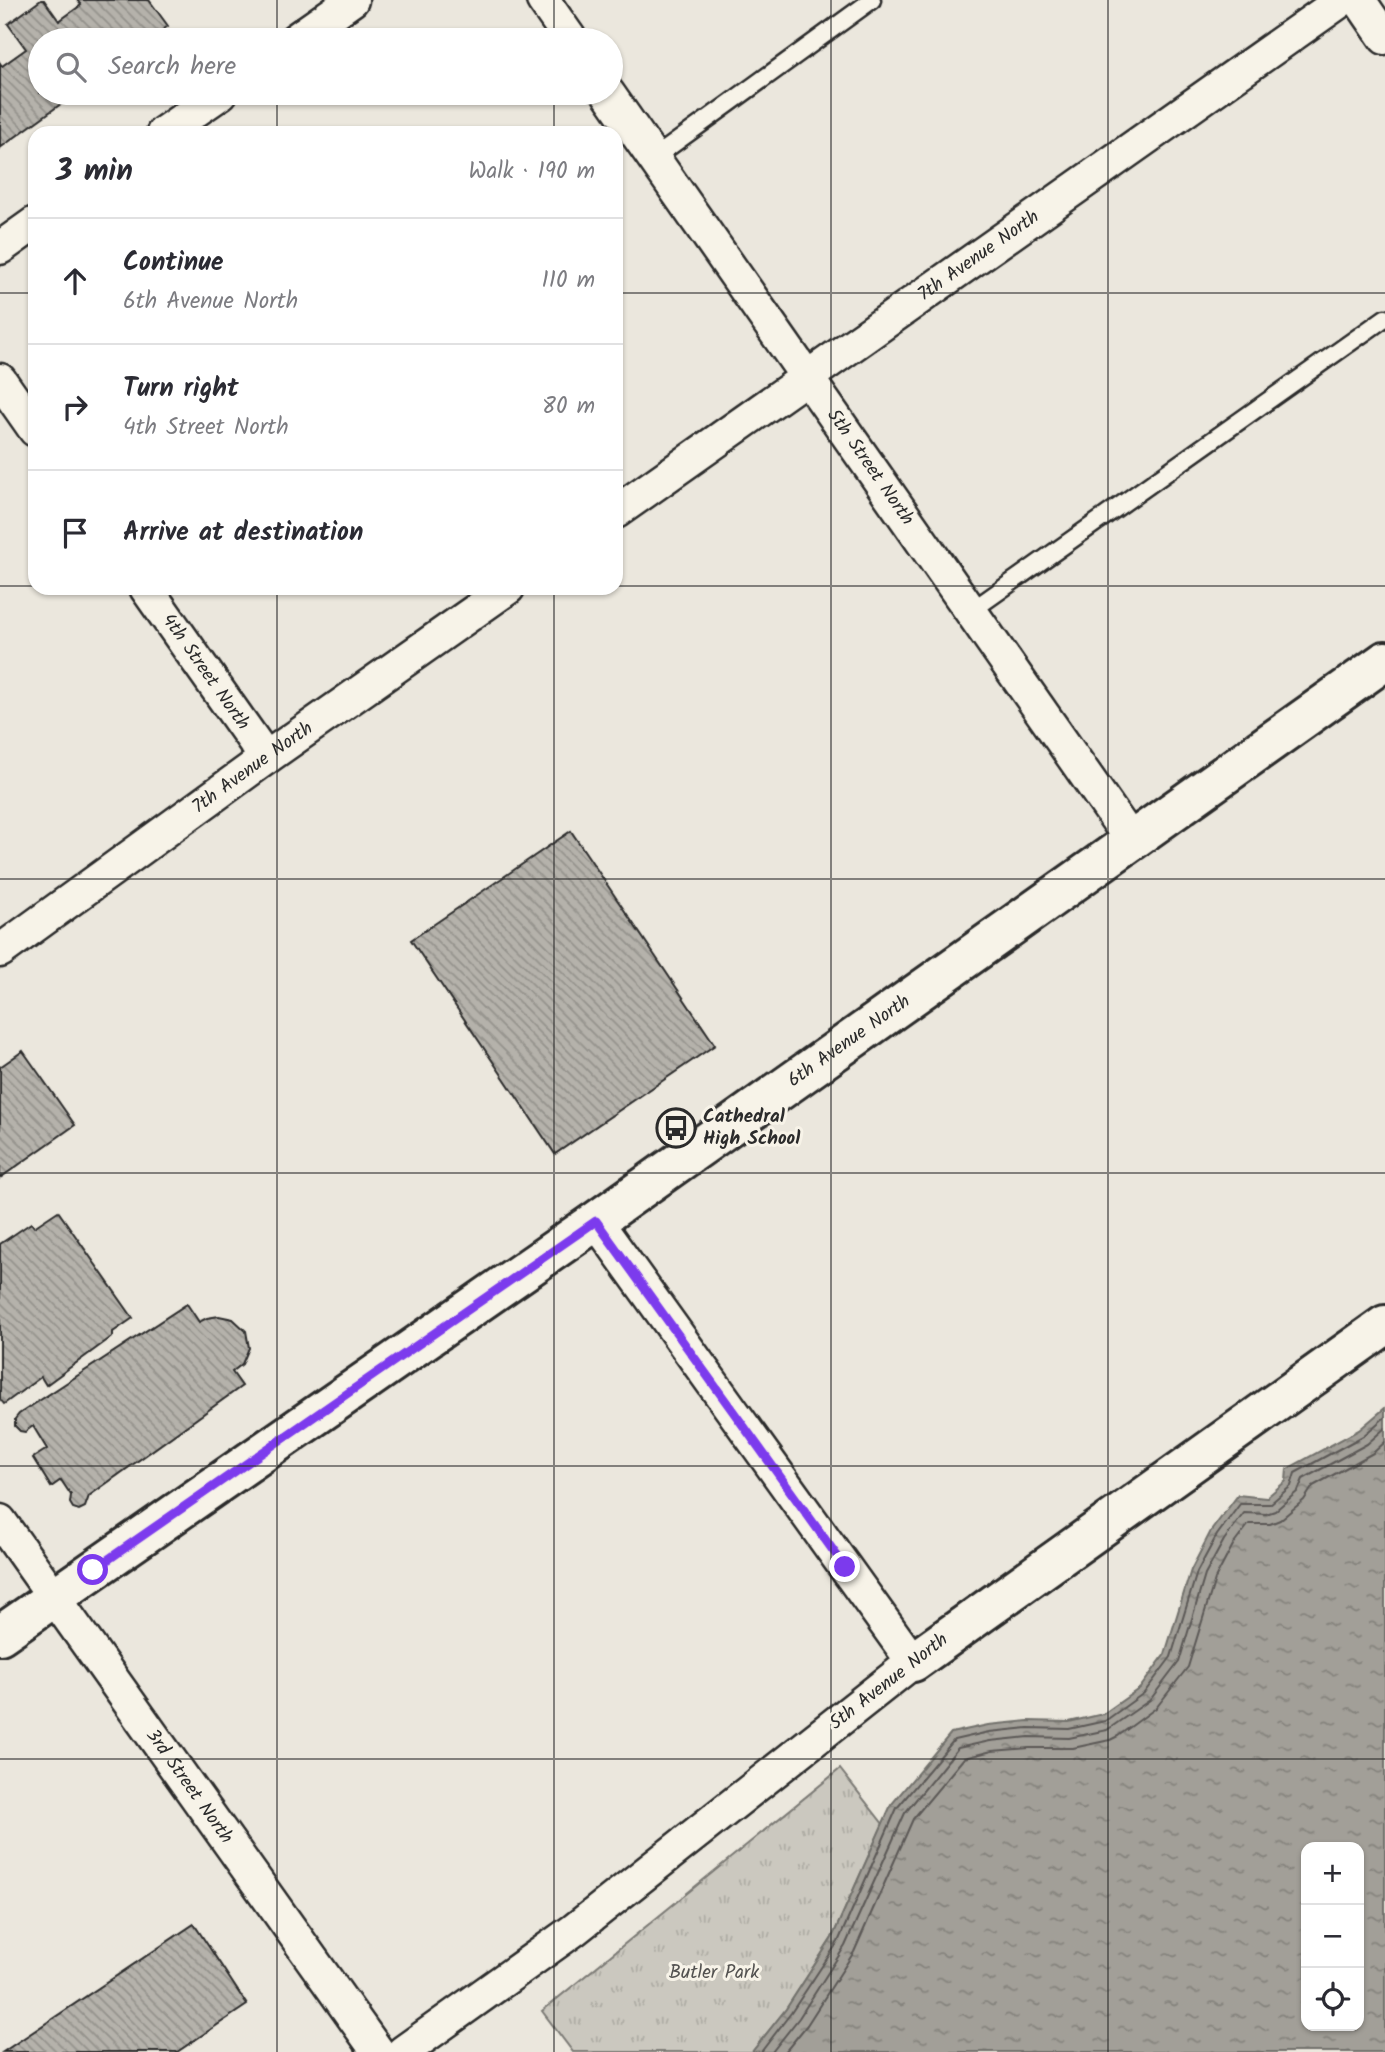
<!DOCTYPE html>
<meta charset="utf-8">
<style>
:root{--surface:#fff;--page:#f2f2f3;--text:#2b2b33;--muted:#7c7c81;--line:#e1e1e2}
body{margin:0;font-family:Kalam,sans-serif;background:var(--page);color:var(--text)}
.controls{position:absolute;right:21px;bottom:21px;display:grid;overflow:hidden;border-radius:14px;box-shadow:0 2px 5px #0004}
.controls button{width:63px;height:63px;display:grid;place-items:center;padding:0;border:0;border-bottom:2px solid var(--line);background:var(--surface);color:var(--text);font:35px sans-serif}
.stop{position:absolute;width:21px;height:21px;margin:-16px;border:5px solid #7c3aed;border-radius:50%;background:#fff}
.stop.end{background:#7c3aed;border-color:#fff;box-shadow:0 2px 7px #0008}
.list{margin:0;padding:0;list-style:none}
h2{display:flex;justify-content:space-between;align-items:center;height:91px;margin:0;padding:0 28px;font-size:30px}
h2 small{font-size:23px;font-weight:400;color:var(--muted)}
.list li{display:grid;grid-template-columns:46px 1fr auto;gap:21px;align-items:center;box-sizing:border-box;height:126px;padding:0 28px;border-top:2px solid var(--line)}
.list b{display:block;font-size:26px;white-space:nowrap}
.list p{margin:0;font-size:23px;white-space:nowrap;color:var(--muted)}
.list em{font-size:23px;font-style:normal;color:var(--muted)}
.icon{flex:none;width:38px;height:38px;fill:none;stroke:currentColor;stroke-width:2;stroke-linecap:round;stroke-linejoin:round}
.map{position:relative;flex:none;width:1385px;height:2052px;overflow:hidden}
.search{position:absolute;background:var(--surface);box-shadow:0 2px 5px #0004;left:28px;top:28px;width:595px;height:77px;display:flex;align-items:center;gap:18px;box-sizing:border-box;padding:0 24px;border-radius:38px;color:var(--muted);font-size:26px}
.panel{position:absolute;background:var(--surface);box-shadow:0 2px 5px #0004;left:28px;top:126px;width:595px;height:469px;border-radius:21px}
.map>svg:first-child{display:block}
.park{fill:url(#park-tufts);stroke:#7b7a75;stroke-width:2}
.water{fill:url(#water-ripples);stroke:#72716c;stroke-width:2;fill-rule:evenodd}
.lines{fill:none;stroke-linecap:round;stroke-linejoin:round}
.shore{stroke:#5b5957;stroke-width:2}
.building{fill:url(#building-back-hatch);stroke:#2b2b2b;stroke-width:2}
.lane-casing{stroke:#2b2b2b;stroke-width:21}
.street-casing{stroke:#2b2b2b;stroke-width:37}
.secondary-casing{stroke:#2b2b2b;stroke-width:44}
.lane{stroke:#f7f3e8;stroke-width:16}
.street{stroke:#f7f3e8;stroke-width:32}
.secondary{stroke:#f7f3e8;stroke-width:38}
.route{stroke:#7c3aed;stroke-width:9}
.grid{fill:none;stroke:#2b2b2b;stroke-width:2;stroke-opacity:0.55}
.labels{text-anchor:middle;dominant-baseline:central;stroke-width:6;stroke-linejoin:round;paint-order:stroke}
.street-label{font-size:19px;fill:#2b2b2b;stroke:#f7f3e8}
.poi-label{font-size:19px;font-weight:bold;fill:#2b2b2b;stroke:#f7f3e8;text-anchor:start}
.park-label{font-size:19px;fill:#535250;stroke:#f7f3e8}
</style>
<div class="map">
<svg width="1385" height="2052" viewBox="0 0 1385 2052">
<defs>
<pattern id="park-tufts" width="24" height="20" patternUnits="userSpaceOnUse" patternTransform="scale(1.75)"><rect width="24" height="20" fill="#cbc8bf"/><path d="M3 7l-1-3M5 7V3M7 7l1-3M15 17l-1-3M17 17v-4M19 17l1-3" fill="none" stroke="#aeaca4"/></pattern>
<pattern id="water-ripples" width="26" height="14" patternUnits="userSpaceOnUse" patternTransform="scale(1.75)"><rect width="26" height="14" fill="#a29f98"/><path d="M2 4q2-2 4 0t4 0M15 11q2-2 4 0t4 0" fill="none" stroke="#84827c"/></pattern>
<pattern id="building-back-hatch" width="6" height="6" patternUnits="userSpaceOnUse" patternTransform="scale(1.75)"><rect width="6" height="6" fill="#b5b2ab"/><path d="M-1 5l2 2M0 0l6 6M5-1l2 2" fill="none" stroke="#93918b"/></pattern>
</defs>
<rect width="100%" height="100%" fill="#ebe7dd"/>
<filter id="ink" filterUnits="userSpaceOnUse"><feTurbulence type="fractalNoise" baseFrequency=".0143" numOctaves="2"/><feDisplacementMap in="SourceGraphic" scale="14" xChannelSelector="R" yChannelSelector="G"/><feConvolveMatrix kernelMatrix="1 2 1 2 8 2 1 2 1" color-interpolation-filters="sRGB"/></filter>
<g filter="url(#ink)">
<path class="park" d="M840 1769 883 1824 832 1938 786 2009 752 2052H573L542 2011Z"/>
<path class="water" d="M1385 1408V2052H752L786 2009 832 1938 891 1805 951 1733 988 1725 1028 1721 1069 1722 1103 1714 1140 1688 1165 1654 1191 1570 1211 1531 1238 1495 1266 1498 1286 1481 1287 1469 1359 1430ZM1306 1847H1359V2026H1306Z"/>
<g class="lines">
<path class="shore" d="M761 2052 791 2013 838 1942 897 1808 954 1740 989 1732 1028 1728 1069 1729 1105 1721 1144 1693 1171 1657 1197 1572 1217 1535 1240 1504H1270L1291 1486 1295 1473 1363 1436 1385 1417
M772 2052 799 2018 845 1946 905 1813 958 1748 990 1741 1029 1737 1069 1738 1107 1730 1150 1700 1179 1662 1205 1575 1224 1540 1244 1513 1266 1514 1275 1511 1298 1491 1303 1479 1367 1444 1385 1428
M785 2052 807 2025 854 1952 913 1819 964 1758 992 1751 1029 1748H1073L1110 1740 1118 1736 1156 1708 1188 1667 1215 1579 1233 1545 1249 1524H1270L1280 1520 1304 1500 1313 1486 1373 1453 1385 1442"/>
</g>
<path class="building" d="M41 0H44L59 21 81 5 77 0H149L168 26 149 40H40V93H76L0 148V63L2 66 26 49 8 24Z
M571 831 715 1045 555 1154 411 940Z
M23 1051 75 1125 0 1178V1067Z
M58 1211 133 1318 113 1332V1336L46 1385 41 1377 4 1404 0 1399V1244L31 1223 34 1227Z
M187 1304 199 1322 207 1318 219 1316 233 1319 246 1331 249 1348 242 1364 232 1372 242 1386 89 1496 85 1507 79 1510 73 1508 70 1503 71 1495 61 1480 51 1487 33 1458 47 1449 33 1426 25 1432 20 1431 15 1426V1419L19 1414Z
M194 1924 247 2005 177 2052H3Z"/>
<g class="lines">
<g class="lane-casing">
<path id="lane" d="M654 158 872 0
M971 611 1385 318"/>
</g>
<g class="street-casing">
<g id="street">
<path d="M543 0 571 40"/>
<path d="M1359 0 1385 38"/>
<path d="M295 40 352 0"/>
<path id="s1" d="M608 93 1131 840"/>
<path d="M163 133 221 93"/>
<path d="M0 248 35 223"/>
<path d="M0 380 35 430"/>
<path id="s2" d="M616 512 1342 0"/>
<path id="s3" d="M146 588 266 758"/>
<path id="s4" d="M0 951 266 758 508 588"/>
<path id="s5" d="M0 1521 378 2052"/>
<path d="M403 2052 574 1930 913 1662 596 1221"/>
</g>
</g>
<g class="secondary-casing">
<g id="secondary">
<path id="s6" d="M0 1635 596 1221 1385 661"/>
<path d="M913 1662 1385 1325"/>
</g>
</g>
<use href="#lane" class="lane"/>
<use href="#street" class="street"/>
<use href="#secondary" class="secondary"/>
</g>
</g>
<g class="lines" filter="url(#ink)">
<path class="route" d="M93 1570 596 1221 845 1567"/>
</g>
<path class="grid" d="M277 0V40M554 0V40M831 0V2052M1108 0V2052M277 93V133M554 93V133M0 293H35M616 293H1385M0 586H35M616 586H1385M277 588V2052M554 588V2052M0 879H1385M0 1173H1385M0 1466H1385M0 1759H1385"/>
<defs>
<g id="bus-ring" transform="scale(2.0125)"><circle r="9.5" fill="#f7f3e8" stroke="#2b2b2b" stroke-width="1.5"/><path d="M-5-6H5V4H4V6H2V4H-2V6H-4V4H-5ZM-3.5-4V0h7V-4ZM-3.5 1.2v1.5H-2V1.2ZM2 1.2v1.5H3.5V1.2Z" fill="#2b2b2b"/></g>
</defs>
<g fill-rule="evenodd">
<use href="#bus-ring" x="676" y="1128"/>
</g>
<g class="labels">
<g class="street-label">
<text stroke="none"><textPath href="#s2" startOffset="444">7th Avenue North</textPath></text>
<text stroke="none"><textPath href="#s1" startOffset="457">5th Street North</textPath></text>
<text stroke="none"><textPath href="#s3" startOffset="103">4th Street North</textPath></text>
<text stroke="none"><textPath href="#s4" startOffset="312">7th Avenue North</textPath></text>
<text stroke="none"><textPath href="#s6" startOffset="1036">6th Avenue North</textPath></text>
<text transform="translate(889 1682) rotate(-38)">5th Avenue North</text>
<text stroke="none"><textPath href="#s5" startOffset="326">3rd Street North</textPath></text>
</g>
<g class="poi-label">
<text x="703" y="1117">Cathedral<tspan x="703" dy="22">High School</tspan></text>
</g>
<g class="park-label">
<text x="714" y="1973">Butler Park</text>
</g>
</g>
</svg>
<div class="controls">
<button>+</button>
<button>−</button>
<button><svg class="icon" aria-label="locate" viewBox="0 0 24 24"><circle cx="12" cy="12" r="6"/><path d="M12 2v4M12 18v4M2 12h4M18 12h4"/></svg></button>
</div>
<div class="stop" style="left:93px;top:1570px"></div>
<div class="stop end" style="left:845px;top:1567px"></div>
<div class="search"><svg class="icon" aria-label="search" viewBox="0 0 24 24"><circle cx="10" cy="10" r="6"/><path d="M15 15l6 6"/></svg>Search here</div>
<section class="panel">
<h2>3 min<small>Walk · 190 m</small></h2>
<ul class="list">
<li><svg class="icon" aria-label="ahead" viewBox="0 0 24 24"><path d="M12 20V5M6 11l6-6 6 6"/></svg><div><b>Continue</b><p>6th Avenue North</p></div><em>110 m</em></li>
<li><svg class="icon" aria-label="right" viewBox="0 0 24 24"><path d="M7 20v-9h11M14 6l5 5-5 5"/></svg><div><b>Turn right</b><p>4th Street North</p></div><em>80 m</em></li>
<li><svg class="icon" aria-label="arrive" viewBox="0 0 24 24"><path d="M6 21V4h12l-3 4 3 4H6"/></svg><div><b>Arrive at destination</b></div></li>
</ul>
</section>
</div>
